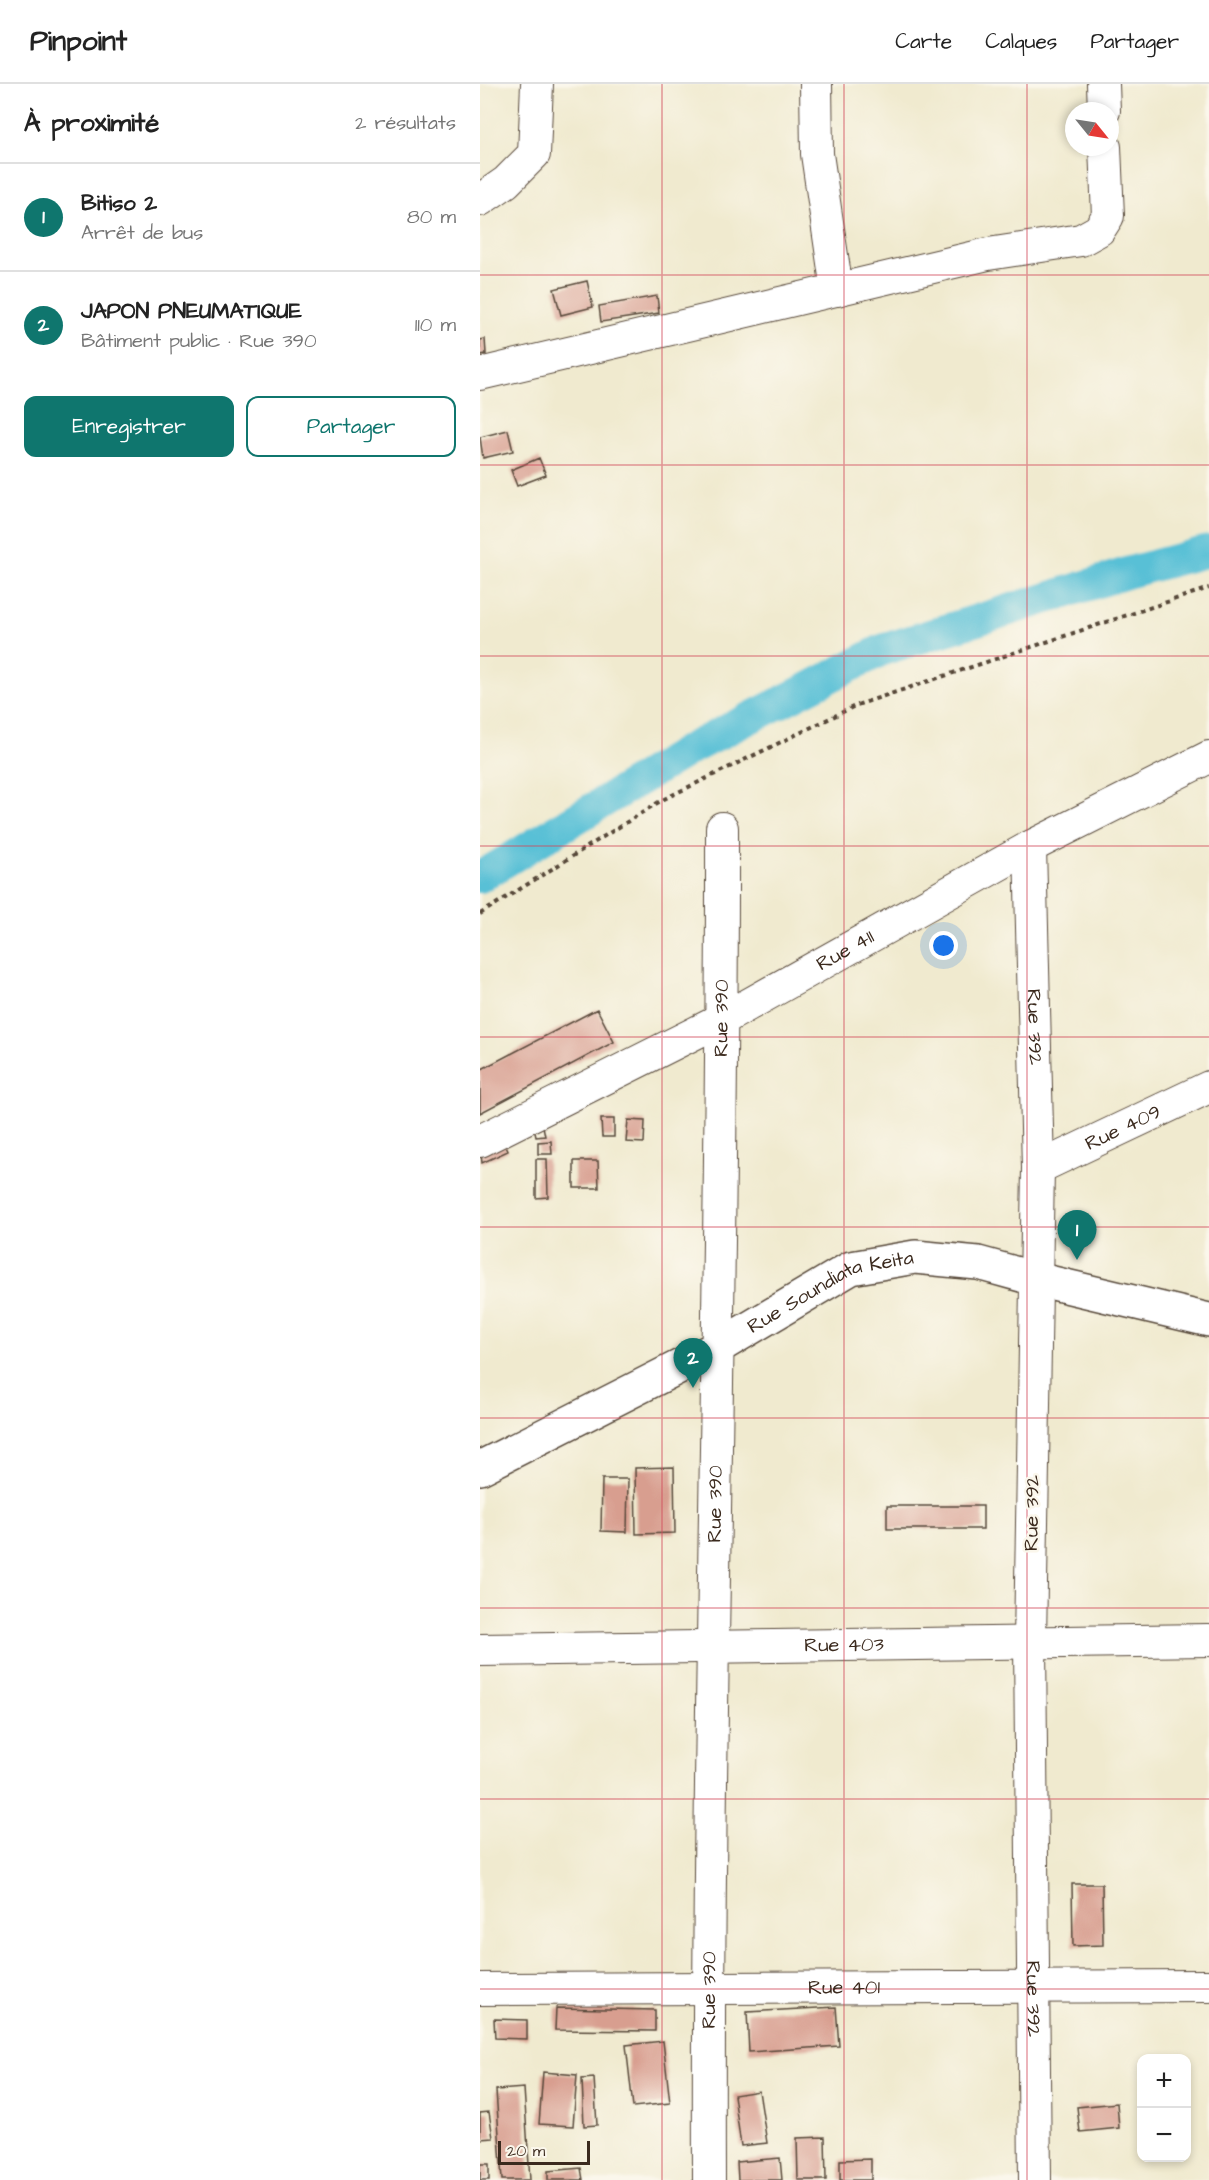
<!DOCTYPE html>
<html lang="fr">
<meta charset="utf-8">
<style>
:root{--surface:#fff;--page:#f6f6f6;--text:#222;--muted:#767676;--line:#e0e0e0;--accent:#0f766e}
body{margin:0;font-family:"Architects Daughter",sans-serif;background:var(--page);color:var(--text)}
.controls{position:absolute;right:18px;bottom:18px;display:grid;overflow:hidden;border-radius:12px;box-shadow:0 3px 9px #0003}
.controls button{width:54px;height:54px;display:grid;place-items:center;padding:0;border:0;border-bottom:2px solid var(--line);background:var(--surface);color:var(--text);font:30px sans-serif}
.compass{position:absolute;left:585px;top:18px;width:54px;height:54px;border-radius:50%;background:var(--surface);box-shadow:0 3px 9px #0003;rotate:120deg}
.scale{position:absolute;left:18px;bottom:15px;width:92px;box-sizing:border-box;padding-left:6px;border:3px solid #3b2a1e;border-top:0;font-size:16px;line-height:21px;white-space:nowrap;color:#3b2a1e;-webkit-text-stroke:4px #fbf7ec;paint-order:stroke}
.you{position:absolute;left:464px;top:862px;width:21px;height:21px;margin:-15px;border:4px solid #fff;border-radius:50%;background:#1a73e8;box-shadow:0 0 0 9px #1a73e833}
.badge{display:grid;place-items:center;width:39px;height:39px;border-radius:50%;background:var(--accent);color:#fff;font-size:20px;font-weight:700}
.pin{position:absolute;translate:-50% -50px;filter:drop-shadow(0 2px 3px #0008)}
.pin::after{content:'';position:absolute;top:32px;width:21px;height:18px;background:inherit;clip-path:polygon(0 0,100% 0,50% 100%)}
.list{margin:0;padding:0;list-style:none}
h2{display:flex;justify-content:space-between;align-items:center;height:78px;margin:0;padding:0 24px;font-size:26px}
h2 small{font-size:20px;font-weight:400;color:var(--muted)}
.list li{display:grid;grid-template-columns:39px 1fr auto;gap:18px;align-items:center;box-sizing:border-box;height:108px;padding:0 24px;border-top:2px solid var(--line)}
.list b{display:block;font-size:22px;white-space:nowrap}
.list p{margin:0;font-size:20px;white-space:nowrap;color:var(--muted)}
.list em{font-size:20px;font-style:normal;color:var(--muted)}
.actions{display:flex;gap:12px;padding:18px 24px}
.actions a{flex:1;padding:14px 0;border:2px solid var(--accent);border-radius:12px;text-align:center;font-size:21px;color:var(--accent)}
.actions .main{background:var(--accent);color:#fff}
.map{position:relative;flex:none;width:729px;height:2096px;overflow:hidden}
header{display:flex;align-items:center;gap:36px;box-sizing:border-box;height:84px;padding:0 30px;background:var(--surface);border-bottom:2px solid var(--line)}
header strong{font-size:28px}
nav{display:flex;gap:33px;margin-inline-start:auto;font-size:21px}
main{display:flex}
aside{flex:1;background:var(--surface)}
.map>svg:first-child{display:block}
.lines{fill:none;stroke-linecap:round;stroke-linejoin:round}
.canal{stroke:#58c0d6;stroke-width:32}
.building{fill:#d89e8f}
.street-casing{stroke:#564739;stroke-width:34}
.secondary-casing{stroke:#564739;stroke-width:36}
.path{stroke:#564739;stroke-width:4;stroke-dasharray:4.5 4.5;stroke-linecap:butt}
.street{stroke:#fff;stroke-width:32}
.secondary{stroke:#fff;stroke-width:33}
.grid{fill:none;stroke:#d1495b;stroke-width:1.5;stroke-opacity:0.55}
.labels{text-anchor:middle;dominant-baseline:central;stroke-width:5;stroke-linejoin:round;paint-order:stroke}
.street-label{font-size:20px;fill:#3b2a1e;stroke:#fbf7ec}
</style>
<header>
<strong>Pinpoint</strong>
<nav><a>Carte</a><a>Calques</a><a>Partager</a></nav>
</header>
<main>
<aside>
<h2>À proximité<small>2 résultats</small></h2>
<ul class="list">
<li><span class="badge">1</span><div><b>Bitiso 2</b><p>Arrêt de bus</p></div><em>80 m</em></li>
<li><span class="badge">2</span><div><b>JAPON PNEUMATIQUE</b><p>Bâtiment public · Rue 390</p></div><em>110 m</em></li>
</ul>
<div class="actions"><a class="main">Enregistrer</a><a>Partager</a></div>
</aside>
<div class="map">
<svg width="729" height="2096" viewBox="0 0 729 2096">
<rect width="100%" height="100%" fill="#fbf7ec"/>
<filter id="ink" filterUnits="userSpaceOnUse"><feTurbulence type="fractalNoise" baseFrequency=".0167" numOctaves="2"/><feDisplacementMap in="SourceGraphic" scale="12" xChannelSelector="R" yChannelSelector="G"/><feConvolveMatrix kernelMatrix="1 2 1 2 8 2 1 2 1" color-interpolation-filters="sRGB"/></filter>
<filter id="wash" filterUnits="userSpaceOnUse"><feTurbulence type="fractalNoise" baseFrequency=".008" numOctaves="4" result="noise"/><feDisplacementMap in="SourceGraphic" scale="24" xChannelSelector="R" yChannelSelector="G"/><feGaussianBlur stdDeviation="1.35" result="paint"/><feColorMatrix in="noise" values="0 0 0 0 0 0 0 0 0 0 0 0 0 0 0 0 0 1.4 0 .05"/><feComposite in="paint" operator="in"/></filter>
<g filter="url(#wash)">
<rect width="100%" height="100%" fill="#f0eacf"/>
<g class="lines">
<path class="canal" d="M0 793 212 664 402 566 650 488 729 467"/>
</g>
<g id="blocks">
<path class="building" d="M107 197 113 223 81 231 74 205Z
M177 212 179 229 121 238 119 222Z
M5 255 6 270 0 271V256Z
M28 346 33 367 3 374 0 353Z
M59 374 66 391 37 402 31 386Z
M117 925 134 958 0 1029V986Z
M121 1035H134V1053H122Z
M148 1036 165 1037 164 1059 146 1058Z
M62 1037 65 1052 56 1053 53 1039Z
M21 1051 28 1067 2 1079 0 1061Z
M71 1057 72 1070H58V1058Z
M56 1075H67L68 1113 56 1114Z
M94 1077H118L119 1104H94Z
M194 1383 195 1449 156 1450 155 1384Z
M122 1395H148L147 1448 121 1447Z
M407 1422H503V1445H407Z
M592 1800H622L623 1861 593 1862Z
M356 1923 359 1962 269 1968 267 1928Z
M76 1924 175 1926V1947L75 1946Z
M14 1935 47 1936V1955L15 1954Z
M183 1957 190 2019 153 2023 146 1961Z
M63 1988 97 1991 93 2042 59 2040Z
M114 1994 117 2041 104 2042 102 1995Z
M44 2004 50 2096H22L16 2006Z
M279 2007 287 2059 261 2062 254 2011Z
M637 2019 639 2044 600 2048 597 2023Z
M9 2028 13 2054 0 2055V2029Z
M345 2053 346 2096H318L317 2054Z
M300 2074 302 2096H258L257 2078Z
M391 2075V2096H360V2076Z
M0 2080H9V2096H0Z
M101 2084 103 2096H68V2087Z"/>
</g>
</g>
<g filter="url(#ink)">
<use href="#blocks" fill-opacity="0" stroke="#564739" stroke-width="1.5"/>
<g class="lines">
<g class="street-casing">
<g id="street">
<path d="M336 0 337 70 357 206"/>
<path d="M623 0 624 27"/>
<path d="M0 116 26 98 54 70 57 0"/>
<path d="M0 290 508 170 601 156 619 146 628 132 625 63"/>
<path id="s1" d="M550 763 558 1084 550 1558 555 2096"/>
<path id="s2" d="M0 1057 243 935 550 763 729 673"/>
<path id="s3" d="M558 1084 729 1003"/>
<path id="s4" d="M0 1566 729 1556"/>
<path id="s5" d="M0 1905 729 1902"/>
<path id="s6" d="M229 2096C227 1645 243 1195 242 744"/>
</g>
</g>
<g class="secondary-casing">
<g id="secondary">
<path id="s7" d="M0 1384 238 1263 371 1184 435 1173 498 1179 556 1195 729 1236"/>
</g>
</g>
<path class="path" d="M0 830 182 716 377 621 729 504"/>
<use href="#street" class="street"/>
<use href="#secondary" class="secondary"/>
</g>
</g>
<path class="grid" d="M182 0V2096M364 0V2096M547 0V2096M0 191H729M0 381H729M0 572H729M0 762H729M0 953H729M0 1143H729M0 1334H729M0 1524H729M0 1715H729M0 1905H729"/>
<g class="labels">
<g class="street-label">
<text stroke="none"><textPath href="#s2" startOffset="412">Rue 411</textPath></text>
<text stroke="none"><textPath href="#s6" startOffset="1162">Rue 390</textPath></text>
<text stroke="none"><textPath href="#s1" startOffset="180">Rue 392</textPath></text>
<text stroke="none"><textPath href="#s3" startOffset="94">Rue 409</textPath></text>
<text stroke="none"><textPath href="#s7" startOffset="394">Rue Soundiata Keita</textPath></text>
<text stroke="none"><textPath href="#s6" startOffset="676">Rue 390</textPath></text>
<text transform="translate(552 1429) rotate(-89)">Rue 392</text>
<text stroke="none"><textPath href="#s4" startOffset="364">Rue 403</textPath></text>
<text stroke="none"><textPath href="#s5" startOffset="364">Rue 401</textPath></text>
<text stroke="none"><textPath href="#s6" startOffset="190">Rue 390</textPath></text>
<text stroke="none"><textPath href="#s1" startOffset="1152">Rue 392</textPath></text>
</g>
</g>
</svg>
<div class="controls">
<button>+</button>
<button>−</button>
</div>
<svg class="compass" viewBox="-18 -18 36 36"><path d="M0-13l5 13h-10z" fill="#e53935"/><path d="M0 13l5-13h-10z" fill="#767676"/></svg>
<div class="scale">20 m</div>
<div class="you"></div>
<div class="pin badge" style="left:597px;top:1176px">1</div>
<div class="pin badge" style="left:213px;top:1304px">2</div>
</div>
</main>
